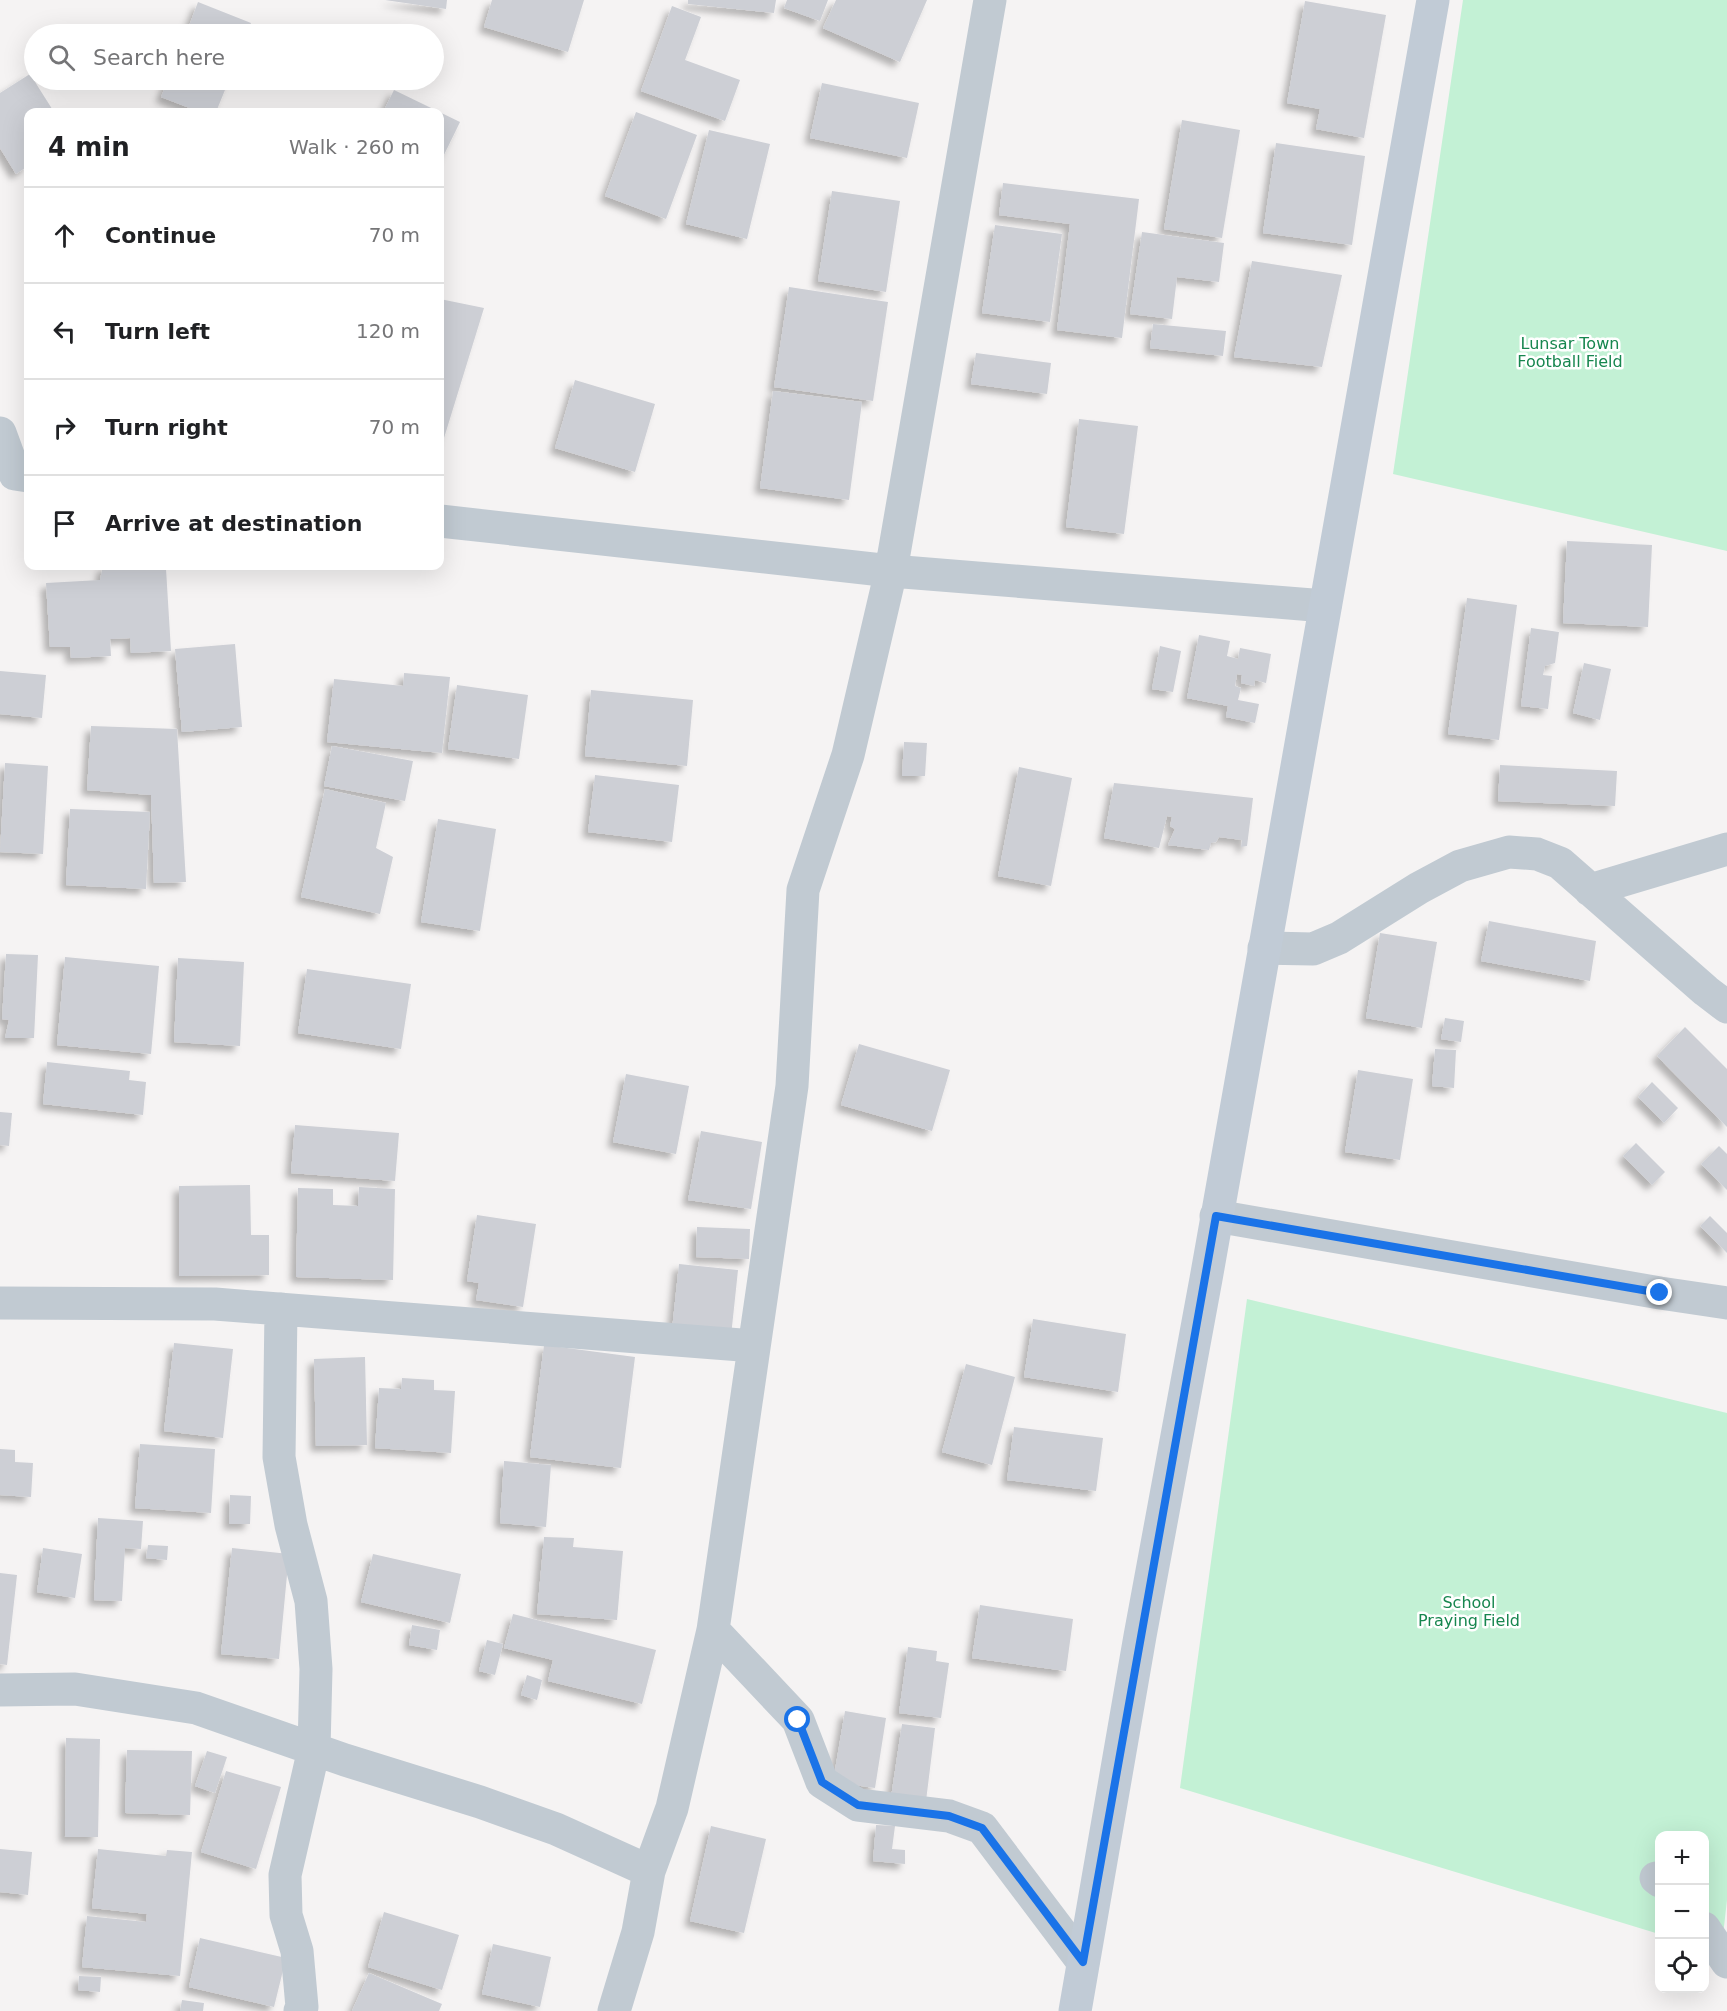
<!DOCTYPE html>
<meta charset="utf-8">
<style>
:root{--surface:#fff;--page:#f6f6f6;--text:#202124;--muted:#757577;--line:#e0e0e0}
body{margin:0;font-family:"DejaVu Sans",sans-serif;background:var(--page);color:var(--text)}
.controls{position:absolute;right:18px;bottom:18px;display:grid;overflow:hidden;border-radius:12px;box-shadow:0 6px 24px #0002}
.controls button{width:54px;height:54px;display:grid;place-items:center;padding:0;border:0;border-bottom:2px solid var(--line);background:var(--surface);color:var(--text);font:30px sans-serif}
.stop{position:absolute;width:18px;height:18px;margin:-14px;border:4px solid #1a73e8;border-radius:50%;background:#fff}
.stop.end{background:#1a73e8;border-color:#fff;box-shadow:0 2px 6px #0008}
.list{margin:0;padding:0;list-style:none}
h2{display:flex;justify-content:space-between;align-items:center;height:78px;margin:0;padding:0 24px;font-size:26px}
h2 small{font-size:20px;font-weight:400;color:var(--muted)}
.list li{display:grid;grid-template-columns:39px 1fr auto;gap:18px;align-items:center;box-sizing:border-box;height:96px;padding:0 24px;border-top:2px solid var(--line)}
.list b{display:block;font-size:22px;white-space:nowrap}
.list em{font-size:20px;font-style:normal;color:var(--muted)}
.icon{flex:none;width:33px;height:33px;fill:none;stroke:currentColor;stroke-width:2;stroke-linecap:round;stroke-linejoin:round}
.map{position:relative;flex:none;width:1727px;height:2011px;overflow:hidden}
.search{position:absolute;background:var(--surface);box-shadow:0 6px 24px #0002;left:24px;top:24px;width:420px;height:66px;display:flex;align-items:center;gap:15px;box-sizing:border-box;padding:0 21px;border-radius:33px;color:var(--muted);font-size:22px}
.panel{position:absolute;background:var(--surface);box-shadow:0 6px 24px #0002;left:24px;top:108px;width:420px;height:462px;border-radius:12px}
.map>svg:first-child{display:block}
.green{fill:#c3f1d5}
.building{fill:#cdcfd5;filter:url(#shadow)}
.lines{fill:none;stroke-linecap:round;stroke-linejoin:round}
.street{stroke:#c1cad2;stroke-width:33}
.secondary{stroke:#c1cbd6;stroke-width:33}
.route{stroke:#1a73e8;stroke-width:8}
.labels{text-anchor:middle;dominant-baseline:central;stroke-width:5;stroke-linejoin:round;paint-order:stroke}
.park-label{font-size:16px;fill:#17864f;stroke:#fff}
</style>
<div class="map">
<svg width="1727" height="2011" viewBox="0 0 1727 2011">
<defs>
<filter id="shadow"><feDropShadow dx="-5.5" dy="5.5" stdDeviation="3" flood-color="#0004"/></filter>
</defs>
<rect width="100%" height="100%" fill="#f5f3f3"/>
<path class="green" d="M1463 0H1727V551L1393 474Z
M1247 1299 1608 1384 1727 1413V1900L1721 1953 1705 1948 1704 1836H1660L1659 1934 1180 1788Z"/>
<path class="building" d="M385 0H447L446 9Z
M492 0H584L568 52 484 27Z
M688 0H776L774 13 688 4Z
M787 0H828L820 21 784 8Z
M836 0H927L900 62 823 28Z
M1305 1 1386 15 1364 138 1316 129 1320 109 1287 103Z
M198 2 251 23 247 34H186Z
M672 6 701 17 685 60 740 80 725 121 641 91Z
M30 74 54 112H28V166L16 174 0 148V93Z
M168 80H229L216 112H200L161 97Z
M822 83 919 103 907 158 810 138Z
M394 90 460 122 440 163V112H383Z
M636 112 697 135 666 219 605 196Z
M1182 120 1240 130 1222 238 1164 229Z
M709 130 770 144 747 239 686 224Z
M1276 143 1365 156 1352 245 1263 233Z
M1003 183 1139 199 1122 338 1057 330 1070 224 999 215Z
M832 191 900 201 886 292 818 281Z
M995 225 1062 234 1050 322 982 313Z
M1142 232 1224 243 1219 282 1177 277 1172 319 1130 314Z
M1252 261 1342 275 1322 367 1234 357Z
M789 287 888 302 873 401 774 387Z
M440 299 484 308 440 451V358L443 347 440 346Z
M1153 324 1226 331 1223 356 1150 348Z
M976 353 1051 363 1047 394 971 384Z
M575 380 655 404 635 472 555 448Z
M773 391 862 402 849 500 760 488Z
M1079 419 1138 426 1124 534 1066 527Z
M1567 541 1652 545 1648 627 1563 623Z
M103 566H141V570L166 569 171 651 131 653 130 638 110 639 111 656 71 658 70 647H50L46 583 100 580Z
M1467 598 1517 605 1499 740 1448 734Z
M1531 628 1559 632 1555 663 1545 666 1543 675 1552 676 1548 709 1521 706Z
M1199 635 1230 641 1227 656 1238 659 1240 648 1271 654 1266 683 1255 680 1254 686 1241 683 1242 675 1237 674 1235 686 1241 688 1238 700 1259 704 1255 723 1226 717 1228 706 1187 698Z
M235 644 242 727 182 732 175 649Z
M1160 646 1181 651 1173 692 1152 689Z
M1584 663 1611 669 1600 720 1573 713Z
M0 671 46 675 42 718 0 714Z
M404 673 450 677 442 753 327 742 334 679 403 686Z
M457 685 528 695 519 759 448 749Z
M591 690 693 700 687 766 585 756Z
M91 726 177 729 186 882 154 883 151 795 87 790Z
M904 742 927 743 925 776H902Z
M332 746 413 761 405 801 324 786Z
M5 763 48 766 43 854 0 852Z
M1500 765 1617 771 1615 806 1498 801Z
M1019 767 1072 778 1051 886 998 876Z
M595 775 679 785 672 842 588 832Z
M1114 783 1253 798 1247 846 1241 847 1242 840 1219 837 1216 842 1211 843 1209 850 1168 845 1175 829 1170 826 1172 817 1167 816 1159 848 1104 838Z
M325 789 386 803 376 848 393 857 380 914 301 897Z
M70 809 150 812 146 889 66 885Z
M438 819 496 829 480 931 421 922Z
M1489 921 1596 941 1590 981 1481 961Z
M1380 933 1437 942 1422 1028 1366 1018Z
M6 954 38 955 34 1038H5L9 1020 2 1019Z
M65 957 159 966 151 1054 57 1045Z
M178 958 244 962 240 1046 174 1042Z
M307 969 411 984 401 1049 298 1033Z
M1445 1018 1464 1021 1461 1042 1441 1039Z
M1685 1027 1727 1069V1127L1657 1056Z
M859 1044 950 1070 932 1131 841 1105Z
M1435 1049 1456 1050 1454 1088 1432 1086Z
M47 1062 130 1071 129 1080 146 1082 143 1115 43 1104Z
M1358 1070 1413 1079 1400 1160 1345 1152Z
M626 1074 689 1086 676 1154 613 1142Z
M1652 1082 1678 1108 1664 1123 1638 1097Z
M0 1112 12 1113 9 1146 0 1145Z
M295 1125 399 1133 395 1181 291 1173Z
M701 1131 762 1142 751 1209 688 1200Z
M1636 1143 1665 1172 1652 1185 1623 1156Z
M1719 1146 1727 1154V1190L1701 1164Z
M250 1185 251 1235H269V1275L179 1276V1186Z
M359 1187 395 1189 393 1280 296 1277 298 1188 333 1189V1205L358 1206Z
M477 1215 536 1224 523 1307 476 1300 479 1283 467 1281Z
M1710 1216 1727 1233V1253L1700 1226Z
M697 1227 750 1229 749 1259 696 1257Z
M679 1264 738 1270 731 1336 672 1330Z
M1033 1319 1126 1334 1118 1392 1024 1377Z
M174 1343 233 1349 223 1438 164 1431Z
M544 1345 635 1357 621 1468 530 1457Z
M365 1357 367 1445 316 1446 314 1359Z
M966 1364 1015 1377 992 1465 942 1452Z
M402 1378 434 1380V1390L455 1391 451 1453 375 1448 379 1388 401 1389Z
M1014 1427 1103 1438 1096 1491 1007 1480Z
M140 1444 215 1449 211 1513 135 1508Z
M0 1449 15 1450V1462L33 1463 31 1497 0 1495Z
M504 1461 551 1465 546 1527 500 1523Z
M230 1495 251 1496 250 1524H229Z
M98 1518 143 1521 141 1549 125 1548 122 1601 94 1600Z
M544 1537 574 1538 573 1547 623 1551 617 1620 537 1614Z
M148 1545 168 1546 167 1560 146 1558Z
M43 1548 82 1554 75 1598 37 1592Z
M232 1548 289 1554 279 1659 221 1654Z
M373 1554 461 1574 450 1623 361 1602Z
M0 1573 17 1575 7 1665 0 1664Z
M980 1605 1073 1619 1066 1671 972 1658Z
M513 1614 656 1650 642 1704 548 1681 553 1660 504 1648Z
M412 1625 440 1630 437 1650 409 1645Z
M487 1640 503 1644 495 1675 479 1671Z
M908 1647 937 1651 936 1661 949 1663 941 1718 899 1713Z
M527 1675 542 1680 537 1700 521 1695Z
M845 1711 886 1718 875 1788 833 1782Z
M902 1724 935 1728 925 1809 890 1804Z
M66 1738 100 1739 98 1837H65Z
M127 1750 192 1751 190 1815 125 1813Z
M207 1751 227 1757 215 1793 195 1786Z
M226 1771 281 1787 256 1869 201 1852Z
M876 1825 895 1826 892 1849 905 1850V1864L873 1861Z
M711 1826 766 1839 744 1933 690 1921Z
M0 1849 32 1852 28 1895 0 1892Z
M98 1849 166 1856 167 1850 192 1852 180 1976 82 1967 87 1916 146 1922 147 1914 92 1908Z
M384 1912 459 1935 442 1990 368 1967Z
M200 1938 286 1958 274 2007 189 1987Z
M493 1944 551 1957 540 2007 482 1994Z
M369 1973 442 2004 439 2011H352Z
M79 1976 101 1977 100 1992 78 1990Z
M182 2000 204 2003 203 2011H180Z"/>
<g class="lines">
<path class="street" d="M0 433 15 474 28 476
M440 521 891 571 1325 606
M1590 890 1727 849
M1264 948 1313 949 1339 938 1419 888 1460 866 1509 852 1537 854 1560 863 1706 991 1727 1007
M1216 1216 1660 1293 1727 1303
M0 1303 215 1304 754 1346
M281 1309 279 1457 291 1525 311 1601 316 1669 314 1749 285 1875 286 1915 297 1951 302 2007 300 2011
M713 1630 798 1720 822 1782 858 1805 949 1816 982 1828 1083 1962
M0 1690 75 1689 196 1708 345 1760 480 1802 556 1829 649 1871
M1656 1878 1660 1881
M1704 1928 1727 1962
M614 2011 638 1932 649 1871 672 1808 713 1630 792 1086 803 890 848 755 891 571 990 0"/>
<path class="secondary" d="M1075 2011 1140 1636 1206 1279 1433 0"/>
</g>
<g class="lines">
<path class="route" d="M798 1720 822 1782 858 1805 949 1816 982 1828 1083 1962 1216 1216 1660 1293"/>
</g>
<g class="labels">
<g class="park-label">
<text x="1570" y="343">Lunsar Town<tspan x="1570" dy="18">Football Field</tspan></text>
<text x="1469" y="1602">School<tspan x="1469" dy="18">Praying Field</tspan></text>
</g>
</g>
</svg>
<div class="controls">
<button>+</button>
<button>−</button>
<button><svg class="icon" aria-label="locate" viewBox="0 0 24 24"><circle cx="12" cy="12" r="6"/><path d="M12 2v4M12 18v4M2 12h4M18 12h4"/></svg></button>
</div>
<div class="stop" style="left:798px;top:1720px"></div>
<div class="stop end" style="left:1660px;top:1293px"></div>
<div class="search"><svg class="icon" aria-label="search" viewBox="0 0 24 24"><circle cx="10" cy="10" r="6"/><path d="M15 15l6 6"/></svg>Search here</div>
<section class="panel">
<h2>4 min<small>Walk · 260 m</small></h2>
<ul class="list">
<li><svg class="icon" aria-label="ahead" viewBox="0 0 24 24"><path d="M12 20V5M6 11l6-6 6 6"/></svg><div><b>Continue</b></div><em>70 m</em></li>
<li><svg class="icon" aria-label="left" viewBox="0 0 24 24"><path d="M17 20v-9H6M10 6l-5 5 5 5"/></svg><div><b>Turn left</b></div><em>120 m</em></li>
<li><svg class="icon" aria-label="right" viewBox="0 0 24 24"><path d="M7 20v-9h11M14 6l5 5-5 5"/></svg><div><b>Turn right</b></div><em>70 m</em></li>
<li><svg class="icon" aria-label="arrive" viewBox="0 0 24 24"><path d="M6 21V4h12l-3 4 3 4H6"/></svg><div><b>Arrive at destination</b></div></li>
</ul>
</section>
</div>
